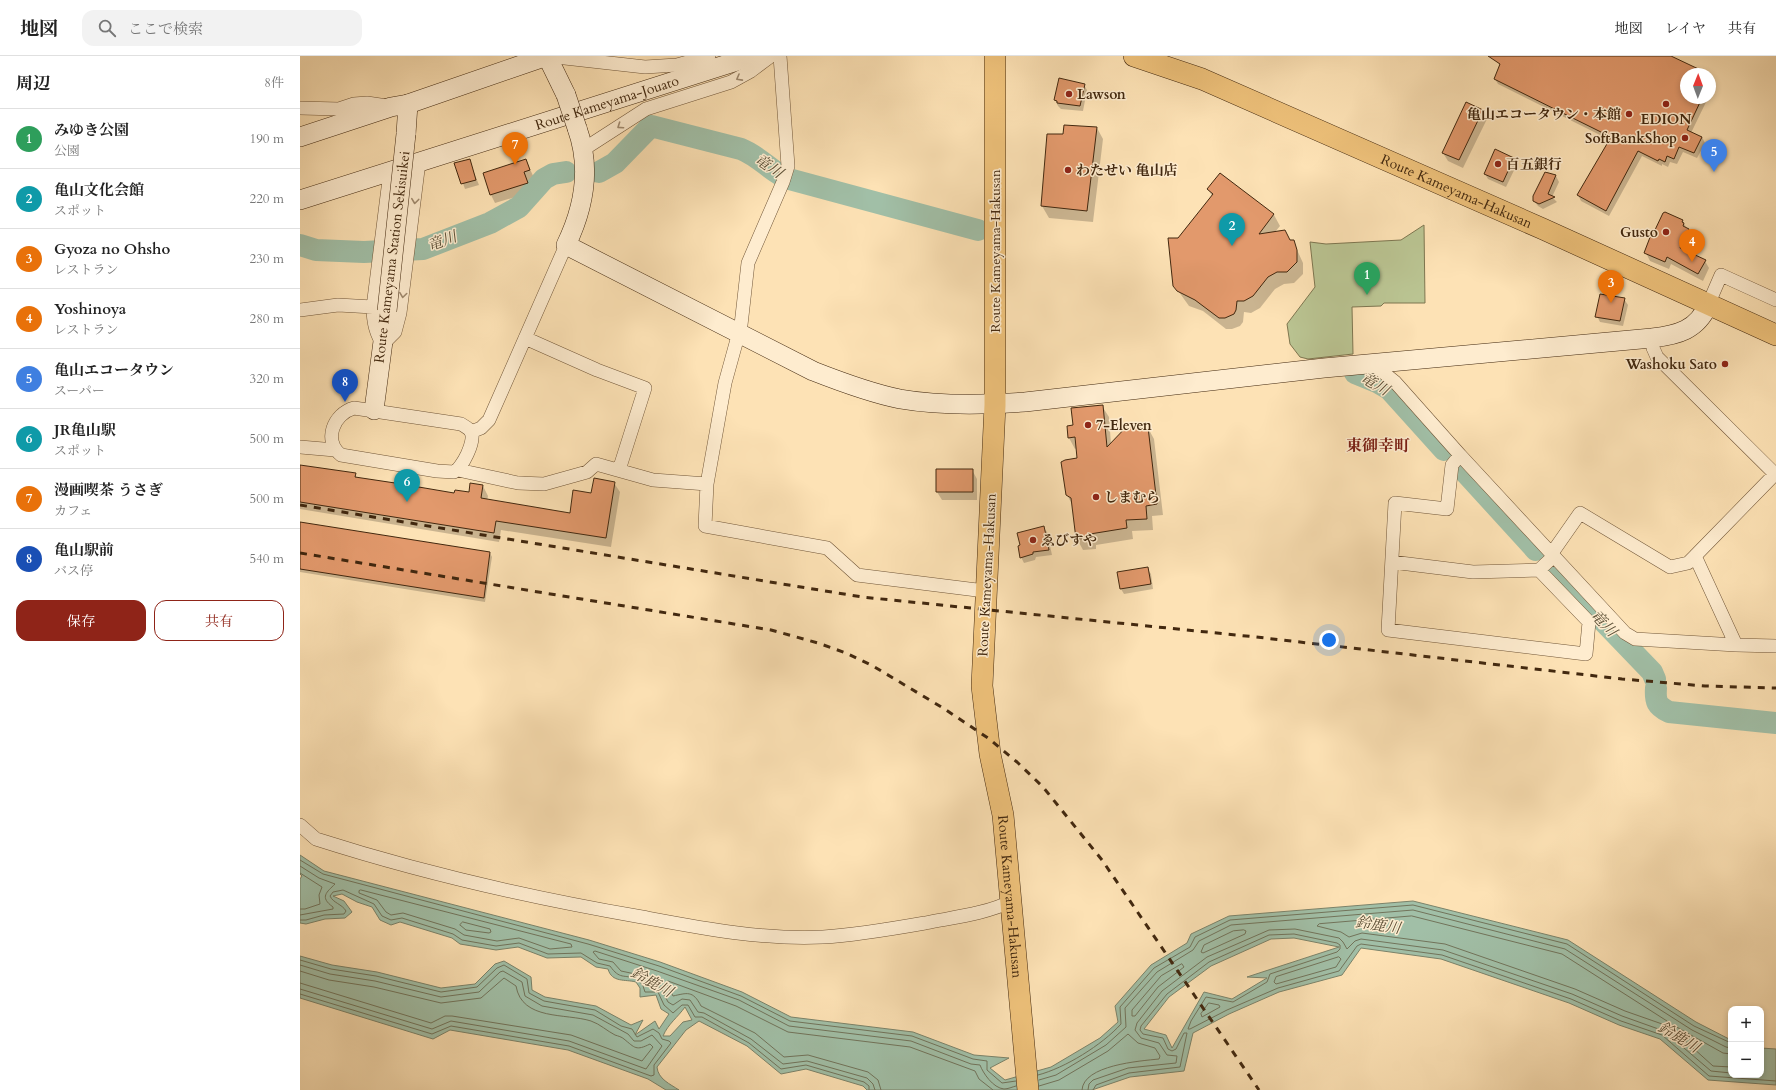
<!DOCTYPE html>
<html lang="ja">
<meta charset="utf-8">
<style>
:root{--surface:#fff;--page:#f2f2f2;--text:#222;--muted:#767676;--line:#e0e0e0;--accent:#8f2418}
body{margin:0;font-family:Cardo,"Noto Serif JP",serif;background:var(--page);color:var(--text)}
.controls{position:absolute;right:12px;bottom:12px;display:grid;overflow:hidden;border-radius:8px;box-shadow:0 2px 6px #0003}
.controls button{width:36px;height:36px;display:grid;place-items:center;padding:0;border:0;border-bottom:1px solid var(--line);background:var(--surface);color:var(--text);font:20px sans-serif}
.compass{position:absolute;left:1380px;top:12px;width:36px;height:36px;border-radius:50%;background:var(--surface);box-shadow:0 2px 6px #0003;rotate:1deg}
.you{position:absolute;left:1029px;top:584px;width:14px;height:14px;margin:-10px;border:3px solid #fff;border-radius:50%;background:#1a73e8;box-shadow:0 0 0 6px #1a73e833}
.badge{display:grid;place-items:center;width:26px;height:26px;border-radius:50%;background:var(--accent);color:#fff;font-size:13px;font-weight:700}
.pin{position:absolute;translate:-50% -33px;filter:drop-shadow(0 1px 2px #0008)}
.pin::after{content:'';position:absolute;top:21px;width:14px;height:12px;background:inherit;clip-path:polygon(0 0,100% 0,50% 100%)}
.list{margin:0;padding:0;list-style:none}
h2{display:flex;justify-content:space-between;align-items:center;height:52px;margin:0;padding:0 16px;font-size:17px}
h2 small{font-size:13px;font-weight:400;color:var(--muted)}
.list li{display:grid;grid-template-columns:26px 1fr auto;gap:12px;align-items:center;box-sizing:border-box;height:60px;padding:0 16px;border-top:1px solid var(--line)}
.list b{display:block;font-size:15px;white-space:nowrap}
.list p{margin:0;font-size:13px;white-space:nowrap;color:var(--muted)}
.list em{font-size:13px;font-style:normal;color:var(--muted)}
.actions{display:flex;gap:8px;padding:12px 16px}
.actions a{flex:1;padding:9px 0;border:1px solid var(--accent);border-radius:12px;text-align:center;font-size:14px;color:var(--accent)}
.actions .main{background:var(--accent);color:#fff}
.icon{flex:none;width:22px;height:22px;fill:none;stroke:currentColor;stroke-width:2;stroke-linecap:round;stroke-linejoin:round}
.map{position:relative;flex:none;width:1476px;height:1034px;overflow:hidden}
header{display:flex;align-items:center;gap:24px;box-sizing:border-box;height:56px;padding:0 20px;background:var(--surface);border-bottom:1px solid var(--line)}
header strong{font-size:19px}
nav{display:flex;gap:22px;margin-inline-start:auto;font-size:14px}
.search{width:280px;height:36px;background:var(--page);display:flex;align-items:center;gap:10px;box-sizing:border-box;padding:0 14px;border-radius:12px;color:var(--muted);font-size:15px}
main{display:flex}
aside{flex:1;background:var(--surface)}
.map>svg:first-child{display:block}
.green{fill:#bac492;stroke:#7e7650}
.water{fill:#a1bfa7;stroke:#7b836a;fill-rule:evenodd}
.shadow{fill:#0003}
.lines{fill:none;stroke-linecap:round;stroke-linejoin:round}
.shore{stroke:#72745b;stroke-width:1}
.river{stroke:#a1bfa7;stroke-width:22}
.building{fill:#e2996c;stroke:#42280f}
.street-casing{stroke:#715638;stroke-width:14}
.secondary-casing{stroke:#42280f;stroke-width:20}
.primary-casing{stroke:#42280f;stroke-width:22}
.street{stroke:#feeccf;stroke-width:13}
.secondary{stroke:#feeccf;stroke-width:19}
.primary{stroke:#eec17a;stroke-width:21}
.rail{stroke:#42280f;stroke-width:3;stroke-dasharray:7 7;stroke-linecap:butt}
.secondary-bridge-casing{stroke:#42280f;stroke-width:20;stroke-linecap:butt}
.secondary-bridge{stroke:#feeccf;stroke-width:19}
.oneway{stroke:#a08a6f}
.poi-dot{fill:#8f2418;stroke:#feeccf;stroke-width:1.5}
.labels{text-anchor:middle;dominant-baseline:central;stroke-width:3;stroke-linejoin:round;paint-order:stroke}
.poi-label{font-size:14px;font-weight:bold;fill:#42280f;stroke:#feeccf;text-anchor:start}
.street-label{font-size:14px;fill:#42280f;stroke:#feeccf}
.water-label{font-size:15px;font-style:italic;fill:#5a4e35;stroke:#feeccf}
.quarter-label{font-size:16px;font-weight:bold;fill:#7a1f14;stroke:#feeccf}
</style>
<header>
<strong>地図</strong>
<div class="search"><svg class="icon" aria-label="search" viewBox="0 0 24 24"><circle cx="10" cy="10" r="6"/><path d="M15 15l6 6"/></svg>ここで検索</div>
<nav><a>地図</a><a>レイヤ</a><a>共有</a></nav>
</header>
<main>
<aside>
<h2>周辺<small>8件</small></h2>
<ul class="list">
<li><span class="badge" style="background:#2e9e5b">1</span><div><b>みゆき公園</b><p>公園</p></div><em>190 m</em></li>
<li><span class="badge" style="background:#0f9aa8">2</span><div><b>亀山文化会館</b><p>スポット</p></div><em>220 m</em></li>
<li><span class="badge" style="background:#e8710a">3</span><div><b>Gyoza no Ohsho</b><p>レストラン</p></div><em>230 m</em></li>
<li><span class="badge" style="background:#e8710a">4</span><div><b>Yoshinoya</b><p>レストラン</p></div><em>280 m</em></li>
<li><span class="badge" style="background:#3f7fe0">5</span><div><b>亀山エコータウン</b><p>スーパー</p></div><em>320 m</em></li>
<li><span class="badge" style="background:#0f9aa8">6</span><div><b>JR亀山駅</b><p>スポット</p></div><em>500 m</em></li>
<li><span class="badge" style="background:#e8710a">7</span><div><b>漫画喫茶 うさぎ</b><p>カフェ</p></div><em>500 m</em></li>
<li><span class="badge" style="background:#1a4fb4">8</span><div><b>亀山駅前</b><p>バス停</p></div><em>540 m</em></li>
</ul>
<div class="actions"><a class="main">保存</a><a>共有</a></div>
</aside>
<div class="map">
<svg width="1476" height="1034" viewBox="0 0 1476 1034">
<rect width="100%" height="100%" fill="#fde2b5"/>
<filter id="stains"><feTurbulence type="fractalNoise" baseFrequency=".005" numOctaves="4"/><feColorMatrix values="0 0 0 0 .2 0 0 0 0 .09 0 0 0 0 .02 0 0 0 .5 -.17"/></filter>
<radialGradient id="worn" r=".72"><stop offset=".6" stop-color="#630" stop-opacity="0"/><stop offset="1" stop-color="#630" stop-opacity=".3"/></radialGradient>
<path class="green" d="M1124 169 1125 247H1084L1081 250 1052 251 1053 298 1008 303 1000 301 990 288 987 268 1015 231 1010 186 1026 188 1101 184Z"/>
<path class="water" d="M0 799 24 815 289 884 360 906 442 936 491 961 613 976 674 999 709 1002 690 1012 705 1024 751 1011 800 982 818 966 815 950 851 909 887 887 891 878 929 860 1113 845 1268 884 1396 966 1431 984V1019H1461V992L1476 993V1029L1408 1024 1360 983 1319 969 1269 947 1141 903 1061 892 1042 919 979 936 929 958 893 977 884 1015 830 1021 792 1034H567L563 1030 506 1013 481 1018 447 990 399 965 386 974 357 1011C358 1023 370 1028 379 1034H366L348 1023 268 994 150 974 133 983 0 942V900L32 909 77 916 141 932 175 928 195 908 204 905 231 921 232 934 245 941 296 950 331 969 343 964 335 979 355 965 359 973 369 958 361 953 356 939 340 941V932L336 926C325 923 312 927 308 913L296 911 281 901 247 902 218 891 196 894 160 888 152 882 100 866 91 869 80 864 72 851 57 846 42 838 33 840 44 845 52 856 45 862 25 863 6 868 0 867V823L2 820 0 818ZM994 882 1039 891 947 921 967 922 932 943 904 936 872 992 866 979 844 973 869 941 911 910 971 883ZM385 951 392 964 383 966 370 980H363C368 968 378 961 385 951Z"/>
<path class="shadow" d="M1200 0H1369L1404 18H1386V42H1408L1391 77 1402 81 1405 87 1397 102 1383 96 1377 108 1370 106 1368 111 1362 108V110L1342 100 1309 160 1281 145 1278 139 1310 84 1198 28 1195 23 1200 11 1198 6Z
M784 29 787 34 783 55 761 53 758 50 755 44Z
M1182 55 1187 63 1163 112 1148 105 1143 97Z
M797 72 803 83 793 166 749 162 742 150 764 79Z
M1213 103 1217 108 1206 131 1188 123 1185 118Z
M169 104 179 129 165 133 156 108Z
M226 104 234 122 229 124 232 136 195 147 191 139Z
M1245 117 1256 120 1259 126 1252 141 1257 146 1243 153 1238 150 1234 145Z
M921 118 974 159 980 170 975 176 990 185H993L1003 207V218L994 227 984 228 975 233 960 252 951 257 944 256 943 266 940 270 932 273H926L903 255 889 250 874 229 879 183 912 140 908 133Z
M1382 164 1392 181 1386 196 1405 205 1409 212 1403 225 1371 208 1369 213 1350 205 1346 197Z
M1324 243 1328 249 1323 270 1300 266 1297 260Z
M802 350 809 361 811 388 833 373 848 372 854 383 863 459 852 460 853 474 832 475 833 483 796 489V493L783 494 777 483 772 448 767 439 779 403 777 392 775 393 769 382 774 370Z
M0 410 55 418 57 422 96 428 107 427 109 431 155 438 169 437 183 430 188 440 187 445 271 458 292 438 314 427 320 436 311 491 201 474 199 486 0 453Z
M672 414 677 423V444H642L637 436Z
M0 467 190 497 192 501 185 546 0 516Z
M743 471 747 476 752 499 736 501 735 504 724 507 721 501Z
M847 512 851 518 853 533 824 538 821 533Z"/>
<g class="lines">
<path class="shore" d="M0 804 23 818 288 888 359 910 441 940 490 965 612 980 673 1003 687 1005V1014L702 1027 716 1025
M0 810 19 822 35 828C27 836 19 841 33 851V853L0 859
M0 817 22 831 19 839 20 848 5 853H0
M61 834 271 888 272 891 250 893 219 882 197 885 164 879 155 873 103 857 91 859 86 856 77 844 59 837V835Z
M1112 860 1262 898 1367 965 1368 968 1365 969 1325 955 1275 933 1145 888 1062 877 1049 881 1041 876 1017 870 1019 868Z
M0 864H6L24 859 44 858 46 855C42 848 33 847 30 840L33 836 43 834 74 848 82 860 91 864 102 862 153 878 162 884 196 890 219 887 248 898 281 897 297 907 310 910C320 924 323 918 338 923L343 930 345 936H358L364 949 373 957 382 949H388L395 961H402L449 987 481 1013 506 1009 564 1026 569 1030V1034
M163 866 190 873 191 876 189 877 166 874 160 869Z
M944 874 946 875 945 878 903 897 901 896 904 889 933 875Z
M1039 901 1041 903 1036 911 976 928 974 926 976 921Z
M0 904 31 913 76 920 141 936 177 931 197 912 204 909 227 923 229 937 244 945 295 954 321 970 332 973 337 981 353 973 359 977 362 983 369 985 371 987 354 1009V1019L351 1020 269 990 151 970 132 978 0 938
M882 908 884 911 858 931 835 960H832V954L861 920Z
M0 909 30 918 75 925 141 941 179 936 200 916 203 915 222 926 225 940 242 950 293 959 328 978 334 985H341L352 979 362 990 346 1013 269 985 151 965 132 973 0 933
M0 915 29 924 74 931 141 947 181 942 204 922 216 930C222 965 266 957 291 965 300 968 307 975 315 979 318 980 322 981 324 983 335 992 336 995 350 988L353 991 342 1005 271 979 152 960H145L131 967 0 927
M909 947 919 949 920 951 902 961 901 958Z
M1431 998 1423 997 1373 969 1370 970 1371 972 1413 1010 1431 1011
M738 1019C765 1012 802 989 821 968L820 951 854 912 890 891 895 881 930 864 1113 849 1267 888 1394 970 1431 987
M739 1024 756 1019 806 989 826 971 825 952 857 916 893 894 899 885 931 869 1113 854 1265 893 1392 974 1426 991 1431 992
M739 1030 759 1024 808 995 828 978 838 987 855 992 860 1000 859 1003C840 1005 783 1009 782 1034
M575 1034 573 1028 567 1022 507 1005 483 1008 451 983 404 957 398 956 390 944 382 943 373 949 368 946 361 932 349 930 340 919 321 915 313 906 299 903 293 896 295 895 357 915 439 944 489 970 611 985 671 1008 680 1009C683 1017 693 1032 704 1033 708 1033 712 1031 716 1030
M581 1034 578 1024 568 1016 508 999 484 1001 455 977 401 950C393 934 387 937 373 940L366 926 368 925 436 950 488 976 610 991 675 1015 679 1023 693 1034
M788 1034 789 1028 793 1024 828 1012 876 1007 877 1000 867 999 859 987 841 982 835 974 837 967 862 935 907 901 969 874 995 873 1039 882 1043 886 1047 893 1055 885 1061 883 1143 894 1272 938 1322 960 1364 975 1411 1015 1431 1017
M793 1034 796 1029 829 1017 880 1011 887 977H884L876 993 872 995 868 993 863 982 843 978 840 974 841 970 867 938 909 906 969 879 994 878 1037 887 1040 889V893L1037 896 970 918 967 926 933 946 906 941 891 965 888 973H890L927 954 978 932 1039 915 1057 890 1061 888 1142 899 1271 943 1321 965 1362 979 1409 1020 1476 1025"/>
<path class="river" d="M299 116 315 107 351 70 441 93C461 101 472 117 489 123L678 174
M0 189 16 194 64 196 123 193 190 167 219 151 244 123 253 118 266 116
M1055 317 1077 326 1089 333 1144 394
M1165 416 1236 494
M1252 512 1352 616 1355 623
M1356 632C1355 646 1357 650 1369 656L1476 667"/>
</g>
<path class="building" d="M1188 0H1371L1409 18H1386V42H1402L1387 74 1402 81 1394 97 1379 91 1374 103 1367 100 1365 106 1359 103 1358 105 1338 95 1306 155 1277 139 1311 81 1194 23 1200 8Z
M759 22 785 28 780 50 757 47V45L754 44Z
M1166 46 1183 54 1159 104 1142 97Z
M764 69 797 71 787 155 741 150 747 78H763Z
M1195 93 1214 102 1203 126 1184 118Z
M170 103 176 124 161 128 154 107Z
M226 103 230 114 224 116 228 127 190 139 183 117Z
M1245 116 1256 119 1248 138 1255 141 1239 148 1233 145V140Z
M920 117 974 158 959 178 985 174 990 184H994L997 194V206L987 216H977L968 221 953 240 944 245H937L936 254 934 258 925 262H919L895 244 877 235 873 230 868 182H878L913 138 907 133Z
M1365 156 1383 164 1382 166 1384 167 1383 170 1389 173 1380 192 1406 204 1398 218 1367 201 1365 206 1344 197 1352 176H1354L1363 157Z
M1300 238 1325 242 1320 265 1295 261Z
M803 349 807 391 831 366 834 372 848 371 857 448 846 450 847 463 826 464 827 472 790 478V482L776 483 771 442 766 439 761 406 765 404 777 402 775 381 768 382 767 370 773 369 771 352Z
M0 409 56 417 55 421 95 427 96 424 108 426 107 429 154 437 155 434 169 436 170 427 183 429 181 442 270 457 273 434 291 437 294 422 315 426 306 482 196 465 194 477 0 446Z
M636 413H673V436H636Z
M0 466 190 496 184 542 0 513Z
M744 470 749 494 733 496V498L720 502 718 490 720 489 717 477Z
M848 511 851 528 820 533 817 516Z"/>
<g class="lines">
<g class="street-casing">
<path id="street" d="M247 0 345 11 377 9 409 0
M480 0 488 110 483 126 448 207 441 269 425 327 407 428 405 470 527 492 557 519 685 535
M0 52 39 53 54 48 67 47 87 50
M284 93 346 53 431 26 451 15 471 0
M90 116 73 251C73 265 75 277 83 288L95 276 100 257 119 106
M1408 249 1421 219 1476 244
M0 254 38 249 73 251
M225 282 297 314 345 332 319 414
M1352 282 1353 292 1357 301 1476 419
M1076 308 1079 313 1095 326 1160 399 1152 409 1147 453 1095 447 1088 574 1286 598 1289 566 1239 514
M54 352 161 368C164 370 169 372 171 376 176 385 162 412 154 416L137 415 41 399C23 385 33 358 54 352Z
M171 376 181 372 189 364 266 189
M0 391 35 394
M1160 399 1325 577 1335 583 1436 589 1395 500 1475 418
M158 414 218 427 244 428 287 416 296 408 353 424 407 428
M1252 497 1280 457 1370 511 1388 507 1395 500
M1092 506 1173 516 1239 514 1254 500
M1436 589 1476 590
M0 769 16 783C122 817 232 842 342 861 401 872 462 884 523 881 557 879 591 873 625 867 655 861 685 858 712 845"/>
</g>
<g class="secondary-casing">
<g id="secondary">
<path d="M247 0 266 39"/>
<path d="M277 72C291 111 284 152 266 189L513 315C541 326 570 337 600 343 640 350 684 349 725 346L1024 312 1352 282C1378 279 1397 274 1408 249"/>
<path d="M106 78 108 48"/>
<path d="M0 81 91 51 108 48 247 0"/>
<path id="s1" d="M0 144 453 0"/>
<path d="M74 354 87 255"/>
</g>
</g>
<g class="primary-casing">
<g id="primary">
<path id="s2" d="M695 0V349L682 630 690 698 703 759 728 1034"/>
<path id="s3" d="M834 0 902 23 1243 173 1476 279"/>
</g>
</g>
<use href="#street" class="street"/>
<use href="#secondary" class="secondary"/>
<use href="#primary" class="primary"/>
<path class="rail" d="M0 449 562 541 956 581 1322 623 1405 630 1476 632
M0 497 471 574 518 587 546 597 573 610 643 652 688 682 717 706 743 731 802 804 959 1034"/>
<g class="secondary-bridge-casing">
<path id="secondary-bridge" d="M266 39 277 72
M87 255 106 78"/>
</g>
<use href="#secondary-bridge" class="secondary-bridge"/>
</g>
<defs><path id="oneway-chevron" d="M-2-3.5L2.5 0L-2 3.5" fill="none" stroke-width="1.6" stroke-linecap="round" stroke-linejoin="round"/></defs>
<g class="oneway">
<use href="#oneway-chevron" transform="translate(439 22) rotate(151)"/>
<use href="#oneway-chevron" transform="translate(320 70) rotate(146)"/>
<use href="#oneway-chevron" transform="translate(115 145) rotate(97)"/>
<use href="#oneway-chevron" transform="translate(103 239) rotate(98)"/>
</g>
<g class="poi-dot">
<circle cx="769" cy="38" r="4"/>
<circle cx="1366" cy="48" r="4"/>
<circle cx="1329" cy="58" r="4"/>
<circle cx="1385" cy="82" r="4"/>
<circle cx="1198" cy="108" r="4"/>
<circle cx="768" cy="114" r="4"/>
<circle cx="1366" cy="176" r="4"/>
<circle cx="1425" cy="308" r="4"/>
<circle cx="788" cy="369" r="4"/>
<circle cx="796" cy="441" r="4"/>
<circle cx="733" cy="484" r="4"/>
</g>
<g class="labels">
<g class="poi-label">
<text x="777" y="38">Lawson</text>
<text x="1321" y="58" text-anchor="end">亀山エコータウン・本館</text>
<text x="1366" y="63" text-anchor="middle">EDION</text>
<text x="1377" y="82" text-anchor="end">SoftBankShop</text>
<text x="1206" y="108">百五銀行</text>
<text x="776" y="114">わたせい 亀山店</text>
<text x="1358" y="176" text-anchor="end">Gusto</text>
<text x="1417" y="308" text-anchor="end">Washoku Sato</text>
<text x="796" y="369">7-Eleven</text>
<text x="804" y="441">しまむら</text>
<text x="741" y="484">ゑびすや</text>
</g>
<g class="street-label">
<text stroke="none"><textPath href="#s1" startOffset="322">Route Kameyama-Jouato</textPath></text>
<text stroke="none"><textPath href="#s3" startOffset="350">Route Kameyama-Hakusan</textPath></text>
<text transform="translate(695 195) rotate(-90)">Route Kameyama-Hakusan</text>
<text transform="translate(92 201) rotate(-83)">Route Kameyama Station Sekisuikei</text>
<text transform="translate(687 519) rotate(-87)">Route Kameyama-Hakusan</text>
<text stroke="none"><textPath href="#s2" startOffset="843">Route Kameyama-Hakusan</textPath></text>
</g>
<g class="water-label">
<text transform="translate(469 110) rotate(35)">竜川</text>
<text transform="translate(142 185) rotate(-21)">竜川</text>
<text transform="translate(1075 328) rotate(30)">竜川</text>
<text transform="translate(1304 567) rotate(47)">竜川</text>
<text transform="translate(1078 869) rotate(9)">鈴鹿川</text>
<text transform="translate(352 926) rotate(29)">鈴鹿川</text>
<text transform="translate(1379 981) rotate(31)">鈴鹿川</text>
</g>
<g class="quarter-label">
<text x="1078" y="390">東御幸町</text>
</g>
</g>
<rect width="100%" height="100%" filter="url(#stains)"/>
<rect width="100%" height="100%" fill="url(#worn)"/>
</svg>
<div class="controls">
<button>+</button>
<button>−</button>
</div>
<svg class="compass" viewBox="-18 -18 36 36"><path d="M0-13l5 13h-10z" fill="#e53935"/><path d="M0 13l5-13h-10z" fill="#767676"/></svg>
<div class="you"></div>
<div class="pin badge" style="left:1067px;top:239px;background:#2e9e5b">1</div>
<div class="pin badge" style="left:932px;top:190px;background:#0f9aa8">2</div>
<div class="pin badge" style="left:1311px;top:247px;background:#e8710a">3</div>
<div class="pin badge" style="left:1392px;top:206px;background:#e8710a">4</div>
<div class="pin badge" style="left:1414px;top:116px;background:#3f7fe0">5</div>
<div class="pin badge" style="left:107px;top:446px;background:#0f9aa8">6</div>
<div class="pin badge" style="left:215px;top:109px;background:#e8710a">7</div>
<div class="pin badge" style="left:45px;top:346px;background:#1a4fb4">8</div>
</div>
</main>
